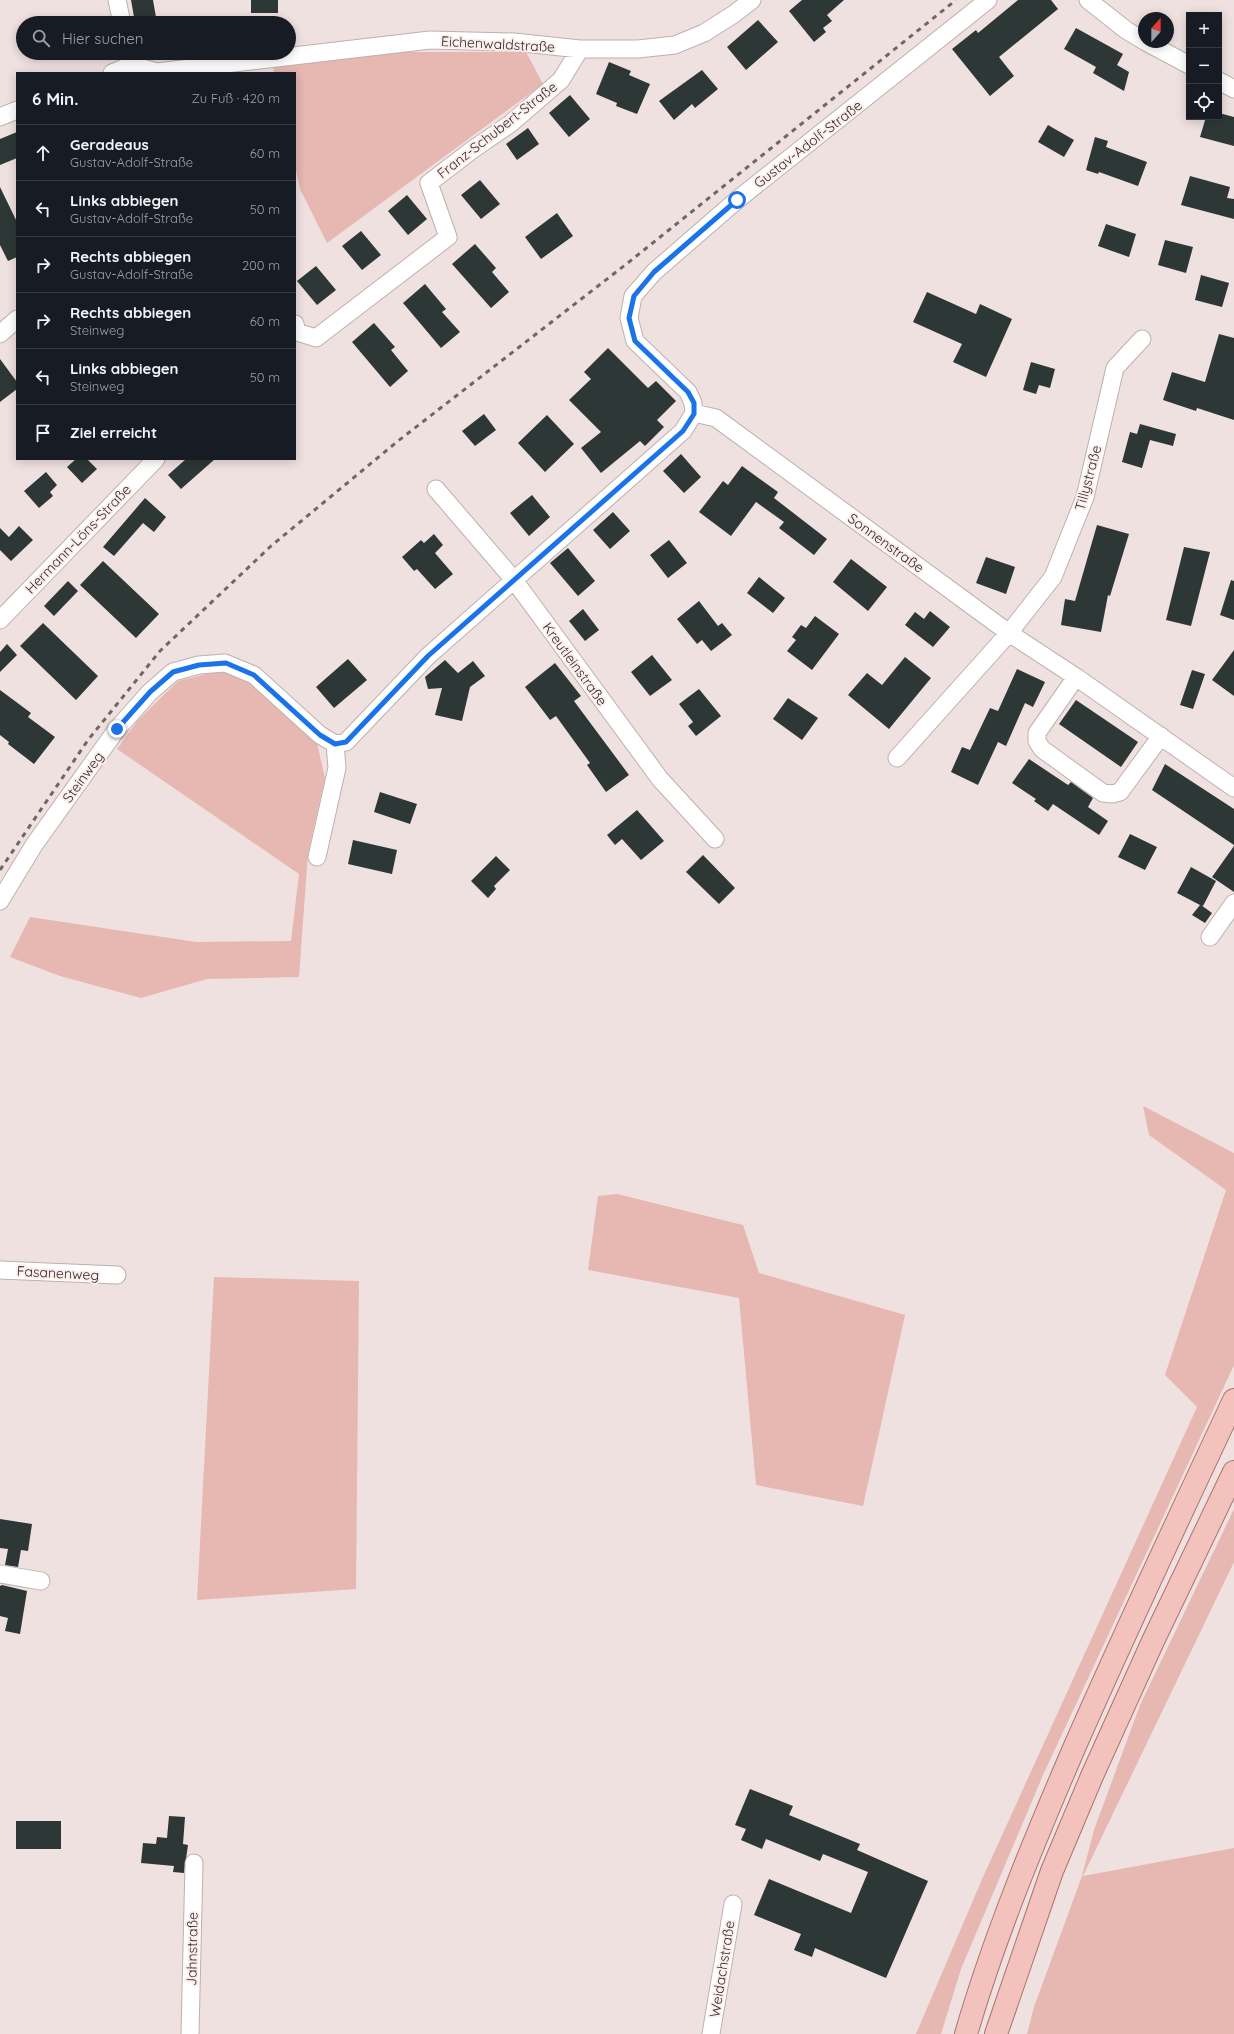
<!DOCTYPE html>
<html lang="de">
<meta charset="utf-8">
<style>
:root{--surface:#171b24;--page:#242831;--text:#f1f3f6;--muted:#9ea1a6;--line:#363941}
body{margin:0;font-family:Quicksand,sans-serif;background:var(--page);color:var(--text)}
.controls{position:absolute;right:12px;top:12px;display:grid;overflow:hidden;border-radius:0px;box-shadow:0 2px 10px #0003}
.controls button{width:36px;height:36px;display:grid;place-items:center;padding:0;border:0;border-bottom:1px solid var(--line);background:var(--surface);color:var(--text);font:20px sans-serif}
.compass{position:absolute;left:1138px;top:12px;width:36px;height:36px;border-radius:50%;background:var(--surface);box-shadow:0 2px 10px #0003;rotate:21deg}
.stop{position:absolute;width:12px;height:12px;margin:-9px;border:3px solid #1a73e8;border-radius:50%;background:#fff}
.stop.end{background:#1a73e8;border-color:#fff;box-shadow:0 1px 4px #0008}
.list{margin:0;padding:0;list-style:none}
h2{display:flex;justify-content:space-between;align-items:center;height:52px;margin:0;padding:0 16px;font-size:17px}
h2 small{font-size:13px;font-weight:400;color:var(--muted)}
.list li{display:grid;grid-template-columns:26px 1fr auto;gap:12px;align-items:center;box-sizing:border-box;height:56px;padding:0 16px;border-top:1px solid var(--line)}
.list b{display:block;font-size:15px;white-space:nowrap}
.list p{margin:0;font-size:13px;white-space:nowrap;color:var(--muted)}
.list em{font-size:13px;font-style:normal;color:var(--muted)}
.icon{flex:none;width:22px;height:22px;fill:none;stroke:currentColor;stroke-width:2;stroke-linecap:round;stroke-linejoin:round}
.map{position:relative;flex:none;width:1234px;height:2034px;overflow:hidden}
.search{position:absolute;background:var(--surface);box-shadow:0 2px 10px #0003;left:16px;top:16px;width:280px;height:44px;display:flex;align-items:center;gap:10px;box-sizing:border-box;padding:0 14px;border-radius:22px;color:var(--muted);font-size:15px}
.panel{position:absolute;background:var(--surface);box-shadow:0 2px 10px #0003;left:16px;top:72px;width:280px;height:388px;border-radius:0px}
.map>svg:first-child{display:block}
.green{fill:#e7b7b2}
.building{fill:#2d3836}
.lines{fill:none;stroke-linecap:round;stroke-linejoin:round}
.minor-casing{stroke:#beb0ae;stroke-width:19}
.primary-casing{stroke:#ab736d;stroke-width:24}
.minor{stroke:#fff;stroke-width:17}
.primary{stroke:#f4c2bd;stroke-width:22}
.rail{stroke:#6f6765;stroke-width:3;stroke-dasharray:5 5;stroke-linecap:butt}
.route{stroke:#1a73e8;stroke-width:5}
.labels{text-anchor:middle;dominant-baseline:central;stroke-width:4;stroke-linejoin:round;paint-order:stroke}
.street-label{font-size:14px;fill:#302b2a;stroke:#fceeec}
</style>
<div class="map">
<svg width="1234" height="2034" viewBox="0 0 1234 2034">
<rect width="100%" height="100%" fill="#efe1df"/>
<path class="green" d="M367 52H526L543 84 327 243 300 189 295 166V73H274L273 67Z
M223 670 249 682 317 743 325 778 308 853 299 977 207 979 141 998 60 976 10 957 30 917 196 942 291 941 299 874 117 749 138 720 178 681Z
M1143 1106 1234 1153V1365L1043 1775 961 1969 941 2034H916L983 1877 1197 1407 1165 1375 1226 1190 1149 1135Z
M617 1194 743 1225 759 1273 905 1315 863 1506 756 1485 739 1298 588 1270 598 1196Z
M214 1277 359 1281 356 1589 197 1600Z
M1234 1509V1562L1083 1876 1234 1848V2034H1027L1034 2007 1082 1876 1094 1830 1140 1705Z"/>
<path class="building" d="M131 0H153L157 23H135Z
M251 0H278V13H251Z
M802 0H844L827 15 832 21 823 28 826 32 814 42 789 11Z
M1018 0H1051L1058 9 999 57 1014 76 990 96 952 49 976 30 978 33Z
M758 20 778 42 746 70 727 47Z
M1076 28 1123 54 1117 65 1129 72 1124 91 1093 73 1096 67 1064 49Z
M609 62 631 71 629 75 650 84 637 114 616 106 617 103 596 94Z
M702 70 718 89 695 108 692 104 674 120 659 101Z
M570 95 590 119 569 137 549 113Z
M1219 113 1234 117V146L1200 137 1206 117H1219Z
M1048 125 1074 140 1064 157 1038 142Z
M528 128 539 144 517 160 506 144Z
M17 132V158L0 165V139Z
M1095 137 1108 141 1106 147 1147 162 1138 186 1099 172 1098 174 1086 170Z
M1190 176 1230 187 1227 198 1234 199V219L1181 205Z
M480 180 500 204 481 219 461 195Z
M0 187 17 222V257L8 261 0 245Z
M407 195 427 219 408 235 388 211Z
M557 213 573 236 541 259 525 237Z
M1106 224 1136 234 1129 257 1098 246Z
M361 231 381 255 362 270 342 246Z
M1165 240 1193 247 1186 273 1158 265Z
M475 244 496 268 492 272 509 292 491 308 452 264Z
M316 266 336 290 317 305 297 281Z
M1201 275 1229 283 1222 307 1195 300Z
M425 284 446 309 442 312 460 332 441 348 403 303Z
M927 292 976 314 980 304 1012 319 986 377 953 362 962 344 913 322Z
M374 323 395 347 391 350 408 371 390 387 352 342Z
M1219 334 1234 338V420L1197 408 1196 411 1163 400 1172 372 1205 382Z
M608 348 648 388 656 381 676 401 657 420 664 427 645 446 640 441 601 473 581 448 601 432 569 400 591 379 584 372Z
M0 359 17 382V389L0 402Z
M1031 362 1055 369 1050 388 1039 385 1036 394 1023 390Z
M484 414 496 430 475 446 462 431Z
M547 415 574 444 545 472 518 443Z
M1140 424 1176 434 1173 446 1150 440 1142 468 1122 462 1130 432 1137 434Z
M681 454 701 477 684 493 663 471Z
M76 459H87L97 469 82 483 67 467Z
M186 459H215L181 489 168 475Z
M742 466 778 492 774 498 827 539 814 555 779 528 784 522 756 502 731 536 699 512 723 481 728 485Z
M46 472 57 485 50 492 53 496 39 508 24 491Z
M532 495 550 517 529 536 510 513Z
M145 498 166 517 154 532 143 523 114 556 103 547Z
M613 512 630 531 610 549 593 530Z
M1097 525 1129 534 1110 596 1108 595 1101 632 1061 625 1065 599 1075 601Z
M19 526 33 540 11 561 0 550V528L9 537Z
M434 534 443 545 435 553 453 574 435 589 417 569 414 571 402 557 421 540 424 543Z
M669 540 687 563 668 578 650 555Z
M1184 547 1210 552 1191 626 1166 620Z
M568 548 595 581 578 596 550 563Z
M986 557 1015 567 1006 594 976 583Z
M851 559 887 587 868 611 833 582Z
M103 561 159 614 136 638 80 585Z
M759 577 785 598 773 613 747 593Z
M1231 580 1234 581V620L1220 615Z
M68 581 78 591 54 616 44 606Z
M699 601 718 626 722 623 732 635 711 651 702 640 697 644 677 619Z
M583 609 599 630 585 641 569 621Z
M930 611 950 627 933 647 905 625 915 612 924 619Z
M815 616 839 634 812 670 787 651 796 640 792 637 801 625 806 628Z
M43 623 98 676 76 700 20 646Z
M7 644 17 655 0 672V652Z
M1234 650V696L1212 680Z
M652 655 672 680 650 696 631 672Z
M905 657 931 678 889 729 848 695 867 673 882 685Z
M348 659 367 680 334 708 316 687Z
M445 660 458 673 473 661 485 676 470 687 462 721 435 715 442 688 428 689 425 677Z
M555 663 581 696 574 701 629 775 606 792 587 765 590 763 556 716 550 720 525 687Z
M1017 669 1045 682 1033 707 1025 703 1006 746 998 742 978 785 951 772 962 747 970 750 990 708 998 711Z
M1192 670 1205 674 1193 709 1180 705Z
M699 689 721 716 696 736 688 726 693 722 679 704Z
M0 690 31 713 28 717 55 737 34 764 8 744 9 742 0 735Z
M788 698 818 718 802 740 773 719Z
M1076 700 1138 742 1121 767 1059 724Z
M1029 759 1068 785 1071 782 1093 798 1088 807 1108 821 1099 835 1053 804 1048 811 1034 801 1036 799 1012 783Z
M1165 764 1234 809V845L1152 790Z
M380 792 417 804 410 824 374 812Z
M637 810 664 841 641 860 622 839 615 845 607 835Z
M1130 834 1157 847 1145 870 1118 857Z
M353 840 397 850 392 874 348 864Z
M1234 846V892L1212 877Z
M703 855 735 888 719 904 686 872Z
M496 856 510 870 494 886 496 889 488 898 471 881Z
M1191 867 1216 881 1203 906 1201 905 1212 913 1205 923 1192 915 1200 905 1177 893Z
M0 1519 32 1524 28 1551 21 1550 18 1567 5 1565 8 1549 0 1548Z
M2 1585 27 1591 20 1634 5 1631 8 1618 0 1616V1586Z
M750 1789 793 1806 789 1815 860 1844 857 1850 928 1881 886 1978 815 1948 812 1957 794 1950 801 1934 754 1915 769 1879 851 1913 868 1872 823 1854 820 1861 766 1839 762 1849 741 1840 746 1829 735 1825Z
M169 1816 185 1817 183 1844 188 1845 184 1873 173 1872 174 1866 141 1863 143 1843 156 1844 157 1837 167 1838Z
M16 1821H61V1849H16Z"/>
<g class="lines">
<g class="minor-casing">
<path id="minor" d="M117 0 122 23
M1088 0 1126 30 1144 41
M1146 42 1189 65
M112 73 131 65 157 72 430 40 514 42 580 49H638L675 45 704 33 734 14 752 0
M1219 81 1234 89
M0 117 17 110
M295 324 297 332 316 338 448 237 429 183 472 150 510 124 561 80 580 49
M0 334 17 319
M694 413 716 418 1009 633 1076 677 1234 788
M436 489 514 580 660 779 715 839
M0 620 156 459
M1076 677 1037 733V741L1042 749 1103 793 1112 794 1120 792 1161 736
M897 758 1009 633 1053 577 1085 497 1115 368 1142 339
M317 857 337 768 335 744
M0 901 34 845 117 729 150 692 173 672 199 665 225 663 254 675 320 735 335 744 346 742 428 656 683 431 694 413 693 403 688 392 635 341 629 318 633 296 654 272 737 200 988 0
M1210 937 1234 903
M0 1270 117 1275
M0 1574 41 1581
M190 2034 194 1863
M711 2034 733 1904"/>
</g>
<g class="primary-casing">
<path id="primary" d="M966 2034C995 1935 1034 1841 1075 1746 1126 1630 1180 1515 1234 1400
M996 2034 1052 1871 1092 1776 1153 1641 1234 1472"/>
</g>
<use href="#minor" class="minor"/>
<use href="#primary" class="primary"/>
<path class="rail" d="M0 870 88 740 160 651 271 546 398 441 629 262 956 0"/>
</g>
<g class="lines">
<path class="route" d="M117 729 150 692 173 672 199 665 226 663 254 675 320 735 335 744 346 742 428 656 683 431 694 414V403L688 392 635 341 629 318 634 296 654 272 737 200"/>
</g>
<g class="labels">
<g class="street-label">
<text transform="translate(498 44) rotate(3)">Eichenwaldstraße</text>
<text transform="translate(497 130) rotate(-38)">Franz-Schubert-Straße</text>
<text transform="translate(808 144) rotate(-38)">Gustav-Adolf-Straße</text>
<text transform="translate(1088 478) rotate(-75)">Tillystraße</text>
<text transform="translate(78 539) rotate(-46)">Hermann-Löns-Straße</text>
<text transform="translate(886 543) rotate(36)">Sonnenstraße</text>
<text transform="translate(575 664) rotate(54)">Kreutleinstraße</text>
<text transform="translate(83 777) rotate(-54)">Steinweg</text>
<text transform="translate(58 1273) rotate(3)">Fasanenweg</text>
<text transform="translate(192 1949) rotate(-89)">Jahnstraße</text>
<text transform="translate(722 1969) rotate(-81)">Weidachstraße</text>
</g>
</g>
</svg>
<div class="controls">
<button>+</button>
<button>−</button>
<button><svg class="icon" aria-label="locate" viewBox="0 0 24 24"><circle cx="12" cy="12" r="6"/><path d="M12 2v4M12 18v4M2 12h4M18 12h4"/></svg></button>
</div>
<svg class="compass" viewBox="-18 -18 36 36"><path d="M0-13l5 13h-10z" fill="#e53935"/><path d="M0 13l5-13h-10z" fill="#9ea1a6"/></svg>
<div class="stop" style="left:737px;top:200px"></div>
<div class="stop end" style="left:117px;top:729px"></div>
<div class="search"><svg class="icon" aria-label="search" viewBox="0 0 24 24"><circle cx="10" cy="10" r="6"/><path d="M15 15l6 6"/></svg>Hier suchen</div>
<section class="panel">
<h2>6 Min.<small>Zu Fuß · 420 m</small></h2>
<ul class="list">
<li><svg class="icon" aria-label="ahead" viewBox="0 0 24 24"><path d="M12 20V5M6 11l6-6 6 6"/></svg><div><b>Geradeaus</b><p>Gustav-Adolf-Straße</p></div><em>60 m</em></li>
<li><svg class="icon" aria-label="left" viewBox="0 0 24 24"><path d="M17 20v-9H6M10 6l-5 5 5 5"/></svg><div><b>Links abbiegen</b><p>Gustav-Adolf-Straße</p></div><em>50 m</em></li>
<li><svg class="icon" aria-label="right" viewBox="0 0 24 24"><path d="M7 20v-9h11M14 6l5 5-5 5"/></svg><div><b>Rechts abbiegen</b><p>Gustav-Adolf-Straße</p></div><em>200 m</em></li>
<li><svg class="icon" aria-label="right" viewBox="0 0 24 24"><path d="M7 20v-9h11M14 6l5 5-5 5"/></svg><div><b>Rechts abbiegen</b><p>Steinweg</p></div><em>60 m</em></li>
<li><svg class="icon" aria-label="left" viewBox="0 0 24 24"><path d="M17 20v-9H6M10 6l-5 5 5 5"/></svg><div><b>Links abbiegen</b><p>Steinweg</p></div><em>50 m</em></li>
<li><svg class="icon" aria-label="arrive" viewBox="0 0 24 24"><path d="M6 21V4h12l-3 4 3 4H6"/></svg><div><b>Ziel erreicht</b></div></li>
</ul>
</section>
</div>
